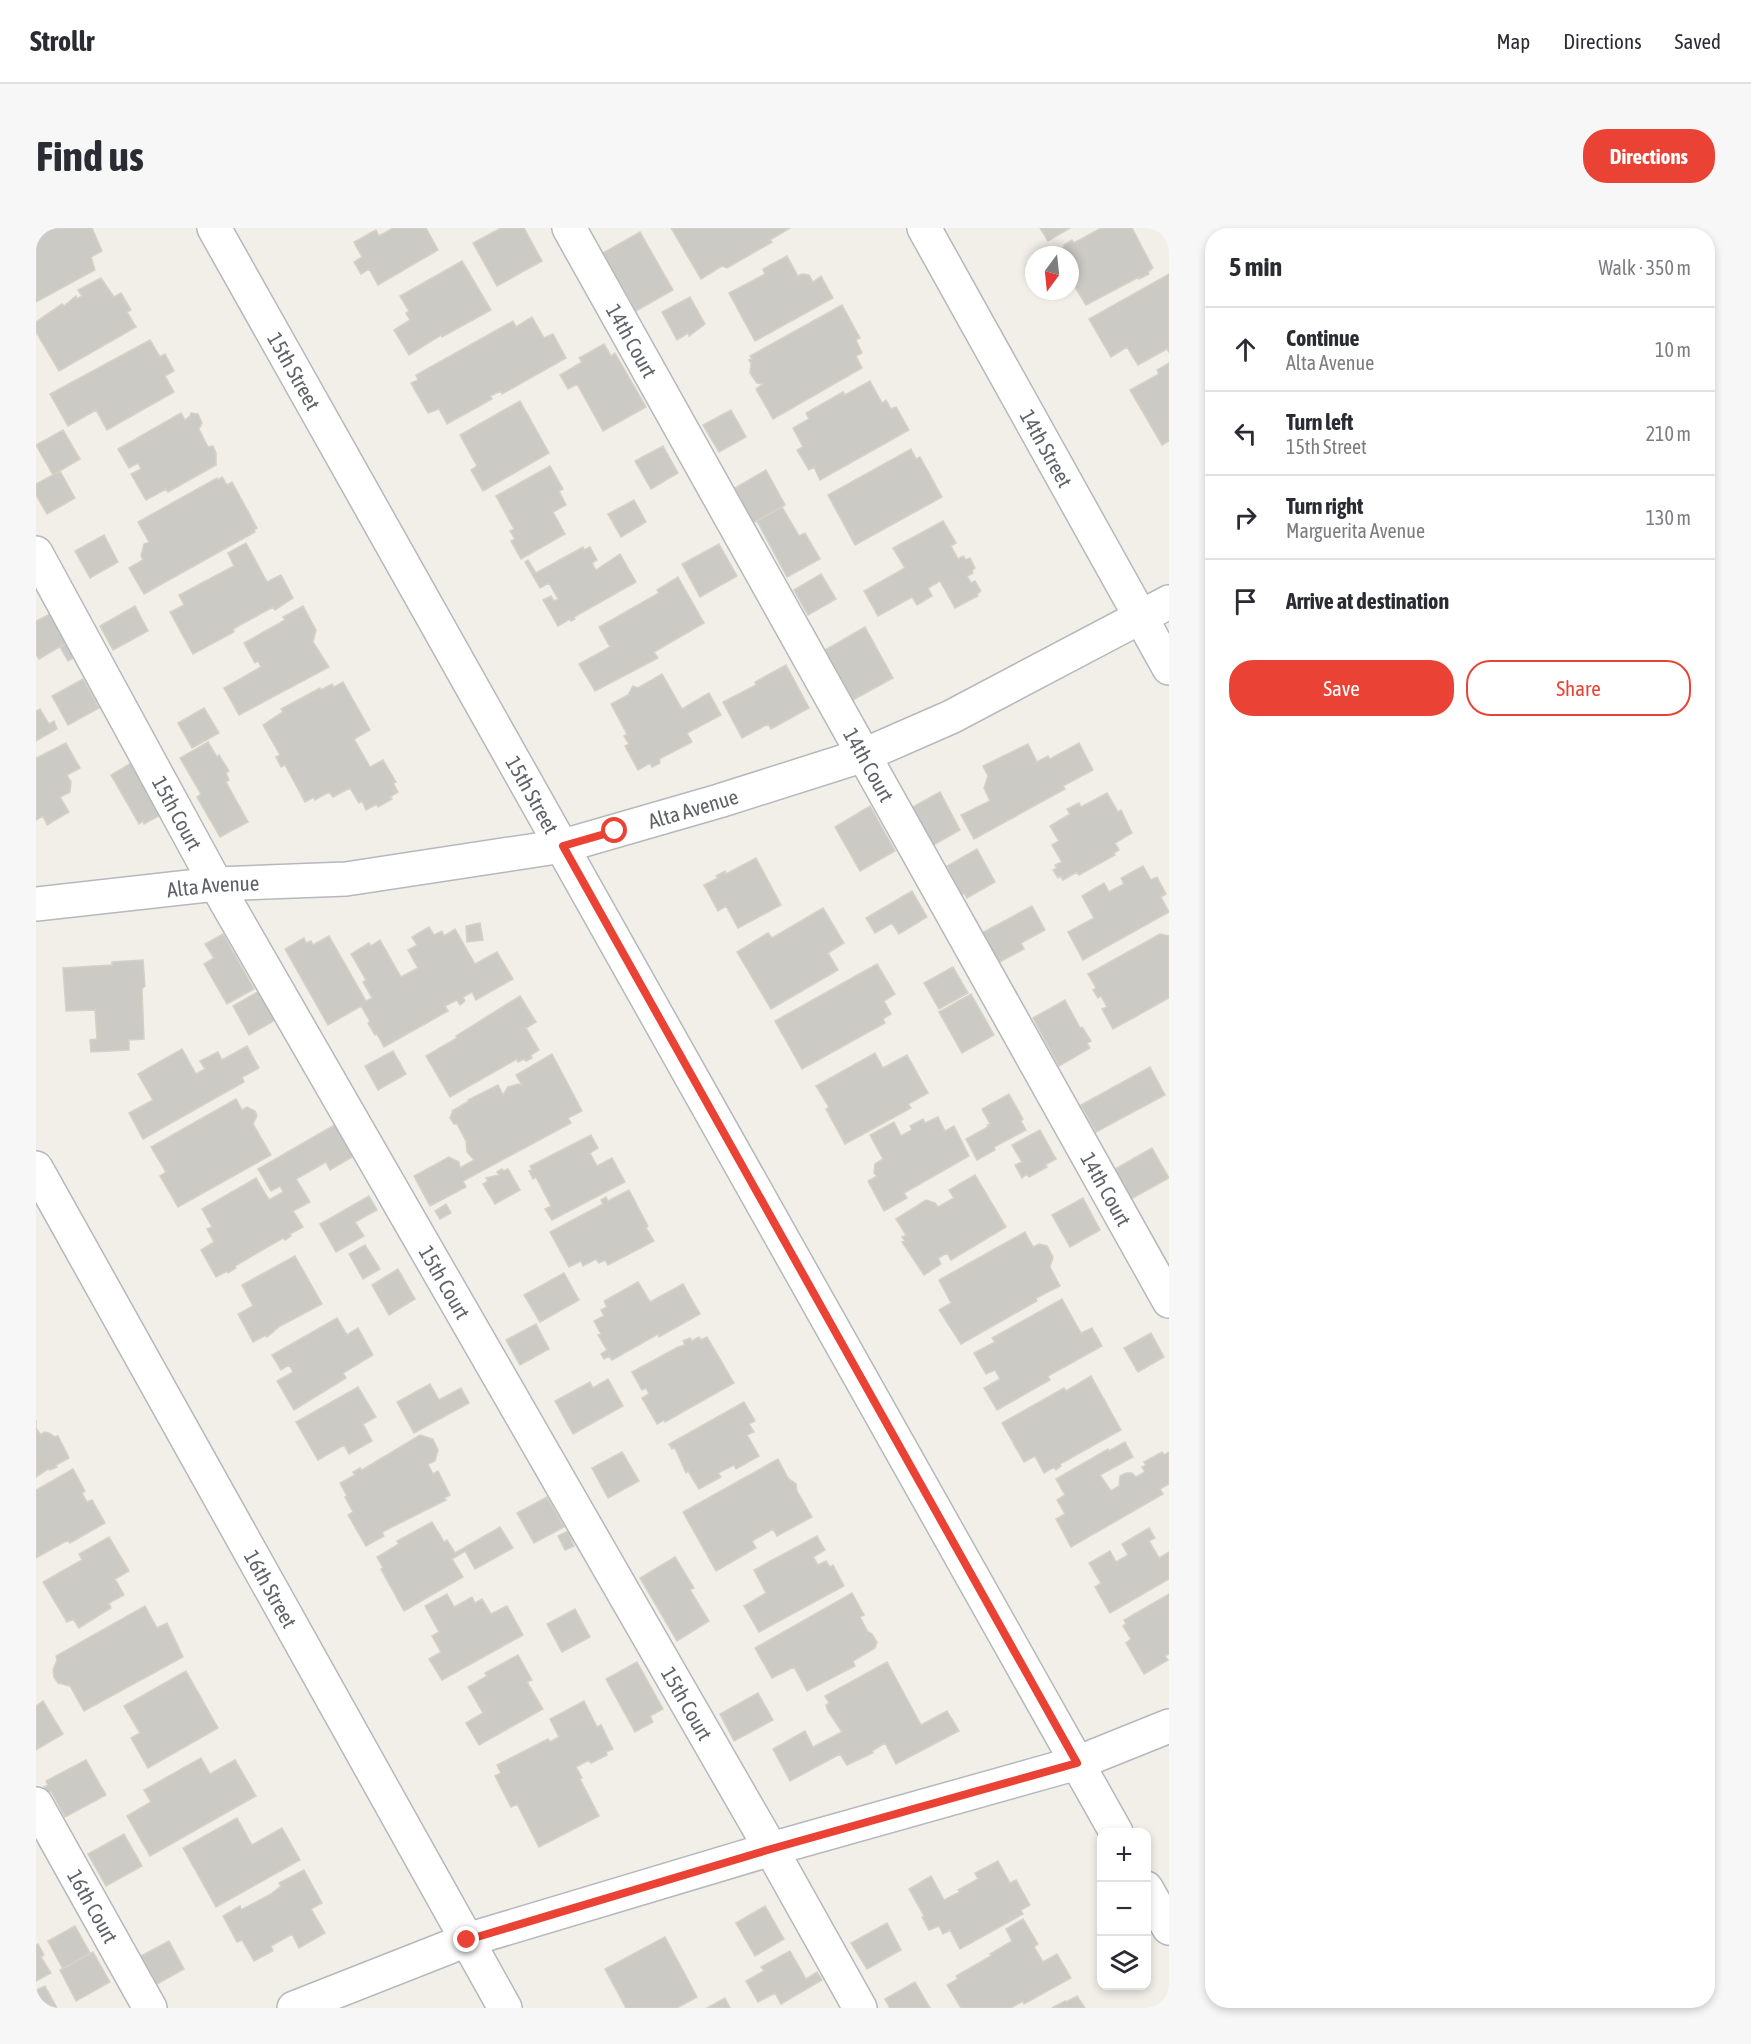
<!DOCTYPE html>
<meta charset="utf-8">
<style>
:root{--surface:#fff;--page:#f7f7f7;--text:#2b2b33;--muted:#7c7c81;--line:#e1e1e2;--accent:#ea4335}
body{margin:0;font-family:"Asap Condensed",sans-serif;background:var(--page);color:var(--text)}
.controls{position:absolute;right:18px;bottom:18px;display:grid;overflow:hidden;border-radius:12px;box-shadow:0 3px 9px #0003}
.controls button{width:54px;height:54px;display:grid;place-items:center;padding:0;border:0;border-bottom:2px solid var(--line);background:var(--surface);color:var(--text);font:30px sans-serif}
.compass{position:absolute;left:989px;top:18px;width:54px;height:54px;border-radius:50%;background:var(--surface);box-shadow:0 3px 9px #0003;rotate:195deg}
.stop{position:absolute;width:18px;height:18px;margin:-14px;border:4px solid #ea4335;border-radius:50%;background:#fff}
.stop.end{background:#ea4335;border-color:#fff;box-shadow:0 2px 6px #0008}
.list{margin:0;padding:0;list-style:none}
h2{display:flex;justify-content:space-between;align-items:center;height:78px;margin:0;padding:0 24px;font-size:26px}
h2 small{font-size:20px;font-weight:400;color:var(--muted)}
.list li{display:grid;grid-template-columns:39px 1fr auto;gap:18px;align-items:center;box-sizing:border-box;height:84px;padding:0 24px;border-top:2px solid var(--line)}
.list b{display:block;font-size:22px;white-space:nowrap}
.list p{margin:0;font-size:20px;white-space:nowrap;color:var(--muted)}
.list em{font-size:20px;font-style:normal;color:var(--muted)}
.actions{display:flex;gap:12px;padding:18px 24px}
.actions a{flex:1;padding:14px 0;border:2px solid var(--accent);border-radius:24px;text-align:center;font-size:21px;color:var(--accent)}
.actions .main{background:var(--accent);color:#fff}
.icon{flex:none;width:33px;height:33px;fill:none;stroke:currentColor;stroke-width:2;stroke-linecap:round;stroke-linejoin:round}
.map{position:relative;flex:none;width:1133px;height:1780px;overflow:hidden;border-radius:24px}
header{display:flex;align-items:center;gap:36px;box-sizing:border-box;height:84px;padding:0 30px;background:var(--surface);border-bottom:2px solid var(--line)}
header strong{font-size:28px}
nav{display:flex;gap:33px;margin-inline-start:auto;font-size:21px}
.intro{display:flex;align-items:center;justify-content:space-between;box-sizing:border-box;height:144px;padding:0 36px}
h1{margin:0;font-size:42px}
.button{padding:15px 27px;border-radius:24px;background:var(--accent);color:#fff;font-size:21px;font-weight:700}
main{display:flex;gap:36px;padding:0 36px}
aside{flex:1;background:var(--surface);border-radius:24px;box-shadow:0 3px 9px #0003}
.map>svg:first-child{display:block}
.building{fill:#cccac5;stroke:#d6d1c6;stroke-width:1.5}
.lines{fill:none;stroke-linecap:round;stroke-linejoin:round}
.minor-casing{stroke:#b5b8bc;stroke-width:36}
.minor{stroke:#fff;stroke-width:33}
.route{stroke:#ea4335;stroke-width:8}
.labels{text-anchor:middle;dominant-baseline:central;stroke-width:4.5;stroke-linejoin:round;paint-order:stroke}
.street-label{font-size:21px;fill:#5f6368;stroke:#fff}
</style>
<header>
<strong>Strollr</strong>
<nav><a>Map</a><a>Directions</a><a>Saved</a></nav>
</header>
<div class="intro"><h1>Find us</h1><a class="button">Directions</a></div>
<main>
<div class="map">
<svg width="1133" height="1780" viewBox="0 0 1133 1780">
<rect width="100%" height="100%" fill="#f1efe8"/>
<path class="building" d="M10 0H56L66 23 55 29 59 42 0 74V7Z
M357 0H390L402 22 342 57 333 41 325 46 318 34 326 29 318 14 340 2 343 8Z
M465 0H488L506 33 461 58 437 15Z
M635 0H754L734 12 736 14 691 40 686 38 665 51Z
M1004 0H1034L1012 13Z
M1065 0H1096L1117 40 1112 44 1113 46 1103 51V49L1050 77 1034 51V44L1037 43 1034 38V27H1028L1025 21 1028 19V17L1036 12 1038 15Z
M604 4 637 62 600 83 567 25Z
M751 28 762 48 766 46 773 47 777 54 785 48 797 70 719 113 693 65 729 46 727 41Z
M426 33 455 82 406 109 405 107 373 127 358 102 374 92 370 85 373 83 364 68Z
M1133 46V124L1131 121 1102 137 1091 119 1075 129 1053 91Z
M65 50 78 69 85 65 95 82 91 84 100 99 23 143 0 104V94L26 76 28 78 40 68 41 71 46 68 42 62Z
M654 69 669 96 653 108 652 105 641 112 626 84Z
M806 77 824 110 820 112 826 125 820 128 826 140 737 191 720 161 727 156 721 155 714 145 715 135 713 132 716 131 714 128Z
M496 89 508 110 517 106 530 130 466 166 465 163 454 168 456 171 411 196 403 181 392 185 375 155 382 152 380 147 477 93 480 99Z
M114 112 124 129 129 126 138 143 129 148 138 164 71 202 60 182 32 198 14 166Z
M568 116 575 128 579 125 610 179 567 203 541 156 532 161 524 147 546 134 543 130Z
M1133 135V213L1126 217 1094 162 1123 146 1121 142Z
M834 153 846 175 850 172 855 181 860 179 873 202 784 252 778 239 773 242 761 222 767 219 757 200 773 191 770 185 807 164 809 167Z
M484 173 513 225 447 263 435 242 441 238 424 207Z
M695 182 710 209 683 224 667 197Z
M145 185 149 192 154 188 155 185 162 186 166 195 163 201 172 219 177 218 180 225V237L132 264 130 261 110 272 95 246 105 241 102 235 93 240 82 221Z
M27 202 44 231 17 247 0 217Z
M627 218 642 245 615 261 599 233Z
M875 221 880 231 884 229 906 269 819 317 792 267Z
M514 238 527 261 523 263 530 277 517 284 529 306 485 331 475 313 479 311 474 303 478 301 460 268Z
M730 242 749 277 717 295 699 260Z
M24 243 39 270 11 286 0 267V256Z
M186 249 191 257 196 254 221 300 218 302 219 304 108 366 93 340 107 332 105 328 108 316 113 314 102 294 181 250 182 252Z
M598 272 610 294 585 309 572 286Z
M746 279 763 308 769 305 784 331 751 349 721 293Z
M907 293 920 315 915 318 922 331 927 328 930 332 934 330 939 340 936 342 937 345 931 348 935 355 939 353 945 363 941 366 942 368 919 380 904 353 892 360 896 368 881 377 876 369 842 388 828 363 869 340 857 320Z
M68 307 82 334 54 350 39 323Z
M210 315 231 354 245 347 257 370 239 382 237 379 197 401 198 404 157 426 134 384 148 377 143 367 198 338 192 325Z
M683 316 701 348 664 369 646 336Z
M547 319 548 322 554 319 561 332 556 335 560 342 584 326 600 354 538 389 539 391 535 393 534 391 522 398 507 372 515 368 518 373 522 371 513 355 504 360 489 334 492 332 500 345Z
M785 346 800 371 772 387 758 362Z
M642 349 668 395 618 424 622 430 559 463 543 436 574 419 563 399 623 365 621 362Z
M99 378 112 403 77 422 64 398Z
M267 378 280 402 277 414 293 439 203 487 188 460 225 439 222 433 219 435 208 415 249 392 247 389Z
M14 386 16 392 19 390 32 414 3 431 0 426V393Z
M829 399 857 450 817 472 789 422Z
M38 411 46 425 32 433 24 419Z
M750 437 773 480 735 501 732 496 706 510 687 474 720 457 719 454Z
M626 446 646 481 673 465 685 487 651 505 656 514 623 531 624 535 616 539 614 535 602 542 589 518 593 516 588 508 591 506 575 476 592 467 597 458 602 460Z
M47 451 63 480 32 497 16 468Z
M307 454 334 502 318 511 334 539 347 532 360 554 357 555 362 564 354 569 356 571 342 579 341 576 330 582 326 573 323 575 314 560 297 569 293 564 279 572 278 569 269 574 249 537 245 539 240 529 244 527 227 497 247 484 245 481 284 460 285 462 296 456 298 459Z
M168 480 183 505 156 520 142 495Z
M4 481 13 496 18 493 21 501 0 513V483Z
M172 514 181 529 183 527 193 543 190 545 193 552 190 554 212 594 184 609 161 569 165 566 144 530Z
M30 515 44 540 31 547 35 554 34 564 24 569 33 584 11 597 7 588 0 592V530Z
M1043 515 1057 542 1027 558 1029 561 938 611 925 587 954 573 948 560 952 548 947 538 992 516 1001 534 1012 528 1014 531Z
M102 531 130 584 108 596 107 593 103 596 75 547Z
M904 564 924 602 894 619 873 581Z
M1071 565 1082 584 1085 582 1096 605 1079 615 1083 622 1078 625 1079 627 1043 647 1041 644 1027 652 1024 648 1022 650 1017 642 1021 640 1019 637 1026 634 1016 617 1023 613 1014 598 1034 586 1031 581 1043 575 1045 579Z
M834 578 859 623 824 643 799 599Z
M941 621 959 654 931 670 928 665 926 667 911 638Z
M720 630 745 677 702 700 690 678 682 683 668 657 682 650 680 648 689 643 690 646Z
M1107 638 1115 652 1121 649 1130 666 1125 669 1133 684 1047 732 1032 704 1058 690 1046 668 1068 655 1073 664 1088 656 1085 650Z
M876 663 891 689 863 706 856 695 839 705 830 690Z
M996 678 1009 702 985 715 988 721 960 736 944 706Z
M787 680 808 715 792 725 802 742 735 781 701 724 732 705 736 710Z
M444 695 447 712 431 714 430 698Z
M393 699 398 707 406 703 408 708 419 701 439 736 461 724 477 751 440 772 436 764 427 769 429 773 424 777 421 772 409 778 412 783 348 819 341 806 339 807 332 795 334 793 325 778 292 797 249 721 268 710 270 715 275 713 277 717 293 708 330 773 336 770 327 754 330 752 315 726 333 715 335 718 344 712 365 749 382 740 372 722 381 717 376 709Z
M187 706 218 761 191 776 168 736 178 730 169 716Z
M1124 706 1133 708V770L1077 801 1066 781 1071 779 1065 768 1062 770 1057 762 1060 760 1052 746Z
M107 732 109 758 106 761 108 811 93 812V822L55 824 54 812 61 811 59 782 30 783 27 740 76 737V734Z
M841 736 859 766 848 773 855 786 847 791 849 795 766 841 739 793Z
M917 739 932 765 903 781 888 755Z
M225 762 241 791 213 807 197 778Z
M935 766 958 807 926 825 903 784Z
M484 768 500 794 490 800 503 822 495 827 496 830 490 833 488 831 482 834 481 831 414 869 390 828 421 810 420 808Z
M1029 772 1044 800 1046 799 1055 813 1051 815 1054 820 1023 838 997 790Z
M211 818 223 840 206 849 208 854 107 911 93 885 117 872 102 846 146 821 160 846 169 841 164 833 182 824 186 832Z
M357 823 370 846 342 862 329 838Z
M839 825 847 840 871 827 892 865 872 876 875 880 809 916 790 881 793 879 780 858Z
M516 826 546 883 532 890 535 895 427 953 430 959 394 978 378 948 413 929 423 934 424 940 438 932 431 924 430 913 421 896H418L414 890 416 885H418L416 883 433 873 432 872 462 857 467 867 472 859 482 856 486 857 480 847Z
M1114 839 1129 867 1060 904 1045 877Z
M973 866 987 891 985 893 990 902 958 919 959 922 941 932 930 911 952 899 951 897 954 896 946 881Z
M200 871 206 882 211 879 219 883 221 888 217 896 235 927 142 979 124 948 130 944 115 919Z
M902 889 909 903 918 898 933 928 868 965 871 970 848 983 832 953 841 948 838 945 839 936 847 931 834 907 858 894 865 908 876 902 874 898 887 891 889 895Z
M300 896 318 928 294 942 290 934 260 951 274 974 257 983 267 999 254 1006 255 1008 249 1012 247 1010 199 1038 200 1040 192 1045 191 1043 180 1049 165 1022 178 1014 171 1001 176 999 166 981 220 950 233 972 247 964 244 958 235 963 222 941Z
M1004 902 1020 931 1009 937 1011 939 993 949 991 946 986 950 979 937 986 934 976 917Z
M555 907 562 920 554 925 561 938 576 930 589 954 516 992 509 981 515 978 500 949 497 951 493 943 496 942 494 938Z
M1116 920 1133 950 1095 971 1079 941Z
M466 941 468 943 472 941 484 962 459 976 447 956 452 953 450 950 463 947 461 944Z
M939 947 970 999 915 1032 911 1025 902 1030 905 1036 888 1047 866 1014 869 1013 866 1009 870 1007 860 991 890 972 899 975 902 979 918 970 913 962Z
M593 962 612 998 610 1000 618 1013 572 1037 569 1032 563 1035 560 1031 547 1038 545 1033 533 1039 514 1004 567 976 565 972 570 969 572 973Z
M333 968 341 982 319 994 328 1008 300 1024 284 996Z
M1047 970 1064 1002 1034 1019 1016 987Z
M410 976 415 985 404 991 399 983Z
M989 1004 997 1019 1003 1016 1011 1018 1017 1029 1014 1039 1024 1058 1000 1070 1001 1073 925 1116 903 1082 915 1075 903 1052Z
M329 1017 344 1041 327 1051 313 1026Z
M259 1028 286 1076 244 1098 231 1109 230 1107 217 1114 202 1086 217 1078 206 1057Z
M362 1041 379 1071 353 1087 336 1057Z
M528 1045 543 1072 504 1094 488 1067Z
M602 1054 614 1074 647 1056 664 1086 623 1109 622 1106 576 1132 573 1128 568 1131 565 1126 571 1122 562 1107 565 1106 558 1093 568 1088 565 1082 571 1079 568 1073Z
M1026 1071 1045 1105 1056 1100 1066 1118 1012 1148 1014 1152 961 1182 948 1160 964 1151 959 1142 950 1146 938 1125 959 1114 956 1110Z
M301 1090 311 1107 322 1100 337 1127 307 1145 310 1150 258 1182 241 1153 257 1144 253 1137 245 1142 236 1127Z
M500 1096 513 1121 484 1137 470 1112Z
M1115 1105 1128 1129 1102 1144 1088 1120Z
M663 1109 665 1112 671 1109 698 1155 629 1194 628 1192 621 1196 606 1170 613 1166 610 1160 606 1162 596 1144 642 1119 649 1117 647 1113 654 1110 656 1113Z
M1055 1148 1085 1202 1024 1236 1025 1238 1020 1242 1018 1239 1008 1245 999 1228 988 1234 966 1195 1028 1160 1030 1163Z
M572 1151 587 1178 537 1206 519 1173 554 1154 557 1160Z
M394 1156 403 1172 425 1160 433 1175 378 1205 361 1174Z
M322 1159 340 1189 327 1196 336 1213 313 1226 308 1217 282 1232 260 1194Z
M708 1174 719 1193 713 1196 718 1204 711 1207 723 1228 700 1241 698 1237 682 1245 685 1249 663 1261 652 1243 650 1245 639 1220 636 1221 633 1216Z
M0 1192V1200L5 1207 8 1204 13 1205 19 1209 22 1208 33 1230 20 1237 21 1239 14 1242 12 1241 0 1249Z
M384 1207 397 1211 402 1222 399 1233 392 1236 397 1246 402 1243 414 1267 408 1270 410 1272 346 1304 348 1308 330 1318 312 1287 317 1284 309 1269 311 1268 304 1255 319 1247 317 1244 324 1240 326 1242Z
M1089 1214 1097 1229 1064 1247 1075 1263 1083 1258 1084 1248 1090 1245H1096L1100 1249 1109 1244 1106 1239 1110 1237 1108 1234 1126 1224 1128 1227 1133 1224V1256L1124 1261 1127 1266 1035 1319 1020 1291 1029 1286 1021 1272 1029 1267 1020 1251 1072 1221 1073 1223Z
M586 1224 603 1253 572 1270 556 1240Z
M742 1231 752 1250 760 1256 761 1263 776 1289 741 1308 737 1301 716 1313 720 1320 680 1343 647 1284Z
M37 1241 49 1263 46 1265 51 1274 56 1272 69 1295 34 1315 32 1312 0 1330V1262Z
M511 1269 528 1299 498 1315 481 1285Z
M396 1294 408 1314 411 1312 419 1325 464 1299 477 1320 439 1341 429 1323 416 1331 427 1349 368 1383 345 1341 347 1340 341 1329 363 1316 361 1313Z
M1113 1300 1119 1310 1113 1313 1123 1330 1133 1324V1351L1074 1385 1059 1359 1065 1355 1053 1335 1074 1323 1080 1334 1092 1327 1086 1316Z
M532 1303 538 1318 529 1322 522 1308Z
M781 1308 789 1322 777 1329 782 1337 790 1333 794 1339 797 1337 808 1358 723 1404 708 1378 730 1365 718 1342Z
M73 1309 93 1343 79 1351 88 1367 73 1375 75 1380 43 1400 37 1391 31 1394 7 1354 46 1332 43 1326Z
M639 1329 658 1360 654 1362 673 1393 641 1413 604 1350Z
M816 1365 828 1387 824 1389 832 1404 836 1406 841 1414 839 1420 817 1433 819 1438 771 1463 758 1439 736 1450 719 1420Z
M411 1366 418 1379 436 1369 439 1375 446 1371 455 1386 471 1378 487 1407 406 1452 393 1431 405 1424 396 1408 403 1404 389 1378Z
M1133 1366V1426L1129 1428 1132 1432 1108 1446 1090 1415 1095 1411 1087 1398 1090 1396 1088 1392Z
M109 1378 121 1400 131 1395 147 1429 48 1483 34 1458 22 1455 18 1449 17 1442 21 1432 20 1428Z
M539 1381 554 1409 526 1424 511 1396Z
M482 1427 496 1452 491 1454 507 1481 443 1517 430 1495 447 1485 432 1459 451 1448 449 1445Z
M601 1434 627 1481 614 1488 617 1494 599 1504 570 1451Z
M851 1434 885 1497 911 1483 923 1503 860 1536 849 1515 836 1523 837 1525 811 1537 804 1526 754 1553 737 1521 769 1503 777 1519 806 1504 792 1483 790 1477 793 1475 789 1468Z
M150 1443 182 1500 112 1540 95 1510 104 1505 88 1478Z
M722 1465 737 1492 698 1513 684 1486Z
M7 1473 27 1506 0 1522V1478Z
M548 1473 561 1499 565 1497 577 1521 570 1524 571 1527 555 1535 553 1532 540 1539 546 1550 544 1551 563 1588 503 1619 481 1576 475 1579 459 1548 465 1545 461 1537 512 1511 514 1514 523 1509 514 1491Z
M165 1530 174 1546 199 1532 220 1568 114 1628 91 1588 115 1574 108 1562Z
M50 1532 70 1567 29 1589 15 1563 12 1565 8 1559 12 1557 10 1553Z
M201 1590 216 1617 246 1600 264 1632 180 1679 147 1620Z
M88 1606 106 1638 70 1658 52 1626Z
M962 1633 974 1655 980 1652 994 1677 985 1682 987 1686 924 1721 914 1702 907 1706 903 1698 893 1702 886 1689 888 1688 873 1661 895 1648 908 1672 924 1664 922 1662 942 1651 939 1645Z
M268 1642 286 1675 275 1681 289 1705 263 1720 256 1706 235 1718 237 1723 218 1733 206 1712 201 1714 187 1688 204 1678 205 1682 235 1666 245 1658 243 1655Z
M729 1678 748 1711 719 1728 700 1695Z
M987 1691 1002 1716 998 1719 1007 1734 1021 1726 1035 1750 988 1776 987 1773 975 1780H925L911 1757 922 1751 920 1748 955 1728 954 1726 976 1713 977 1715 970 1701Z
M851 1695 865 1722 831 1741 815 1715Z
M39 1698 54 1725 27 1741 12 1713Z
M629 1709 661 1769 641 1780H590L569 1741Z
M133 1713 148 1741 121 1756 105 1728Z
M2 1716 8 1727 5 1729 15 1745 0 1753V1717Z
M754 1723 770 1751 781 1744 786 1752 745 1776 739 1765 722 1774 710 1753 728 1743 725 1739Z
M57 1724 74 1754 40 1773 24 1742Z
M879 1754 894 1780H854L849 1771Z
M9 1758 21 1780H0V1762Z
M1041 1768 1049 1780H1016L1029 1773 1030 1774Z
M689 1770 694 1780H671Z"/>
<g class="lines">
<g class="minor-casing">
<g id="minor">
<path id="s1" d="M178 0 1080 1604"/>
<path id="s2" d="M533 0 1133 1073"/>
<path id="s3" d="M888 0 1133 440"/>
<path id="s4" d="M0 325 180 656 735 1621 824 1780"/>
<path id="s5" d="M0 676 180 656 310 651 527 618 683 573 828 527 915 489 1133 374"/>
<path id="s6" d="M0 940 469 1780"/>
<path id="s7" d="M0 1576 114 1780"/>
<path d="M1110 1660 1133 1700"/>
<path d="M258 1780 431 1712 735 1621 1041 1535 1133 1498"/>
</g>
</g>
<use href="#minor" class="minor"/>
</g>
<g class="lines">
<path class="route" d="M431 1712 735 1621 1041 1535 527 618 579 603"/>
</g>
<g class="labels">
<g class="street-label">
<text stroke="none"><textPath href="#s2" startOffset="129">14th Court</textPath></text>
<text stroke="none"><textPath href="#s1" startOffset="164">15th Street</textPath></text>
<text stroke="none"><textPath href="#s3" startOffset="252">14th Street</textPath></text>
<text stroke="none"><textPath href="#s2" startOffset="615">14th Court</textPath></text>
<text stroke="none"><textPath href="#s1" startOffset="650">15th Street</textPath></text>
<text stroke="none"><textPath href="#s5" startOffset="666">Alta Avenue</textPath></text>
<text stroke="none"><textPath href="#s4" startOffset="296">15th Court</textPath></text>
<text stroke="none"><textPath href="#s5" startOffset="178">Alta Avenue</textPath></text>
<text stroke="none"><textPath href="#s2" startOffset="1101">14th Court</textPath></text>
<text stroke="none"><textPath href="#s4" startOffset="836">15th Court</textPath></text>
<text stroke="none"><textPath href="#s6" startOffset="482">16th Street</textPath></text>
<text stroke="none"><textPath href="#s4" startOffset="1322">15th Court</textPath></text>
<text stroke="none"><textPath href="#s7" startOffset="117">16th Court</textPath></text>
</g>
</g>
</svg>
<div class="controls">
<button>+</button>
<button>−</button>
<button><svg class="icon" aria-label="layers" viewBox="0 0 24 24"><path d="M12 4l9 5-9 5-9-5zM3 14l9 5 9-5"/></svg></button>
</div>
<svg class="compass" viewBox="-18 -18 36 36"><path d="M0-13l5 13h-10z" fill="#e53935"/><path d="M0 13l5-13h-10z" fill="#7c7c81"/></svg>
<div class="stop" style="left:579px;top:603px"></div>
<div class="stop end" style="left:431px;top:1712px"></div>
</div>
<aside>
<h2>5 min<small>Walk · 350 m</small></h2>
<ul class="list">
<li><svg class="icon" aria-label="ahead" viewBox="0 0 24 24"><path d="M12 20V5M6 11l6-6 6 6"/></svg><div><b>Continue</b><p>Alta Avenue</p></div><em>10 m</em></li>
<li><svg class="icon" aria-label="left" viewBox="0 0 24 24"><path d="M17 20v-9H6M10 6l-5 5 5 5"/></svg><div><b>Turn left</b><p>15th Street</p></div><em>210 m</em></li>
<li><svg class="icon" aria-label="right" viewBox="0 0 24 24"><path d="M7 20v-9h11M14 6l5 5-5 5"/></svg><div><b>Turn right</b><p>Marguerita Avenue</p></div><em>130 m</em></li>
<li><svg class="icon" aria-label="arrive" viewBox="0 0 24 24"><path d="M6 21V4h12l-3 4 3 4H6"/></svg><div><b>Arrive at destination</b></div></li>
</ul>
<div class="actions"><a class="main">Save</a><a>Share</a></div>
</aside>
</main>
